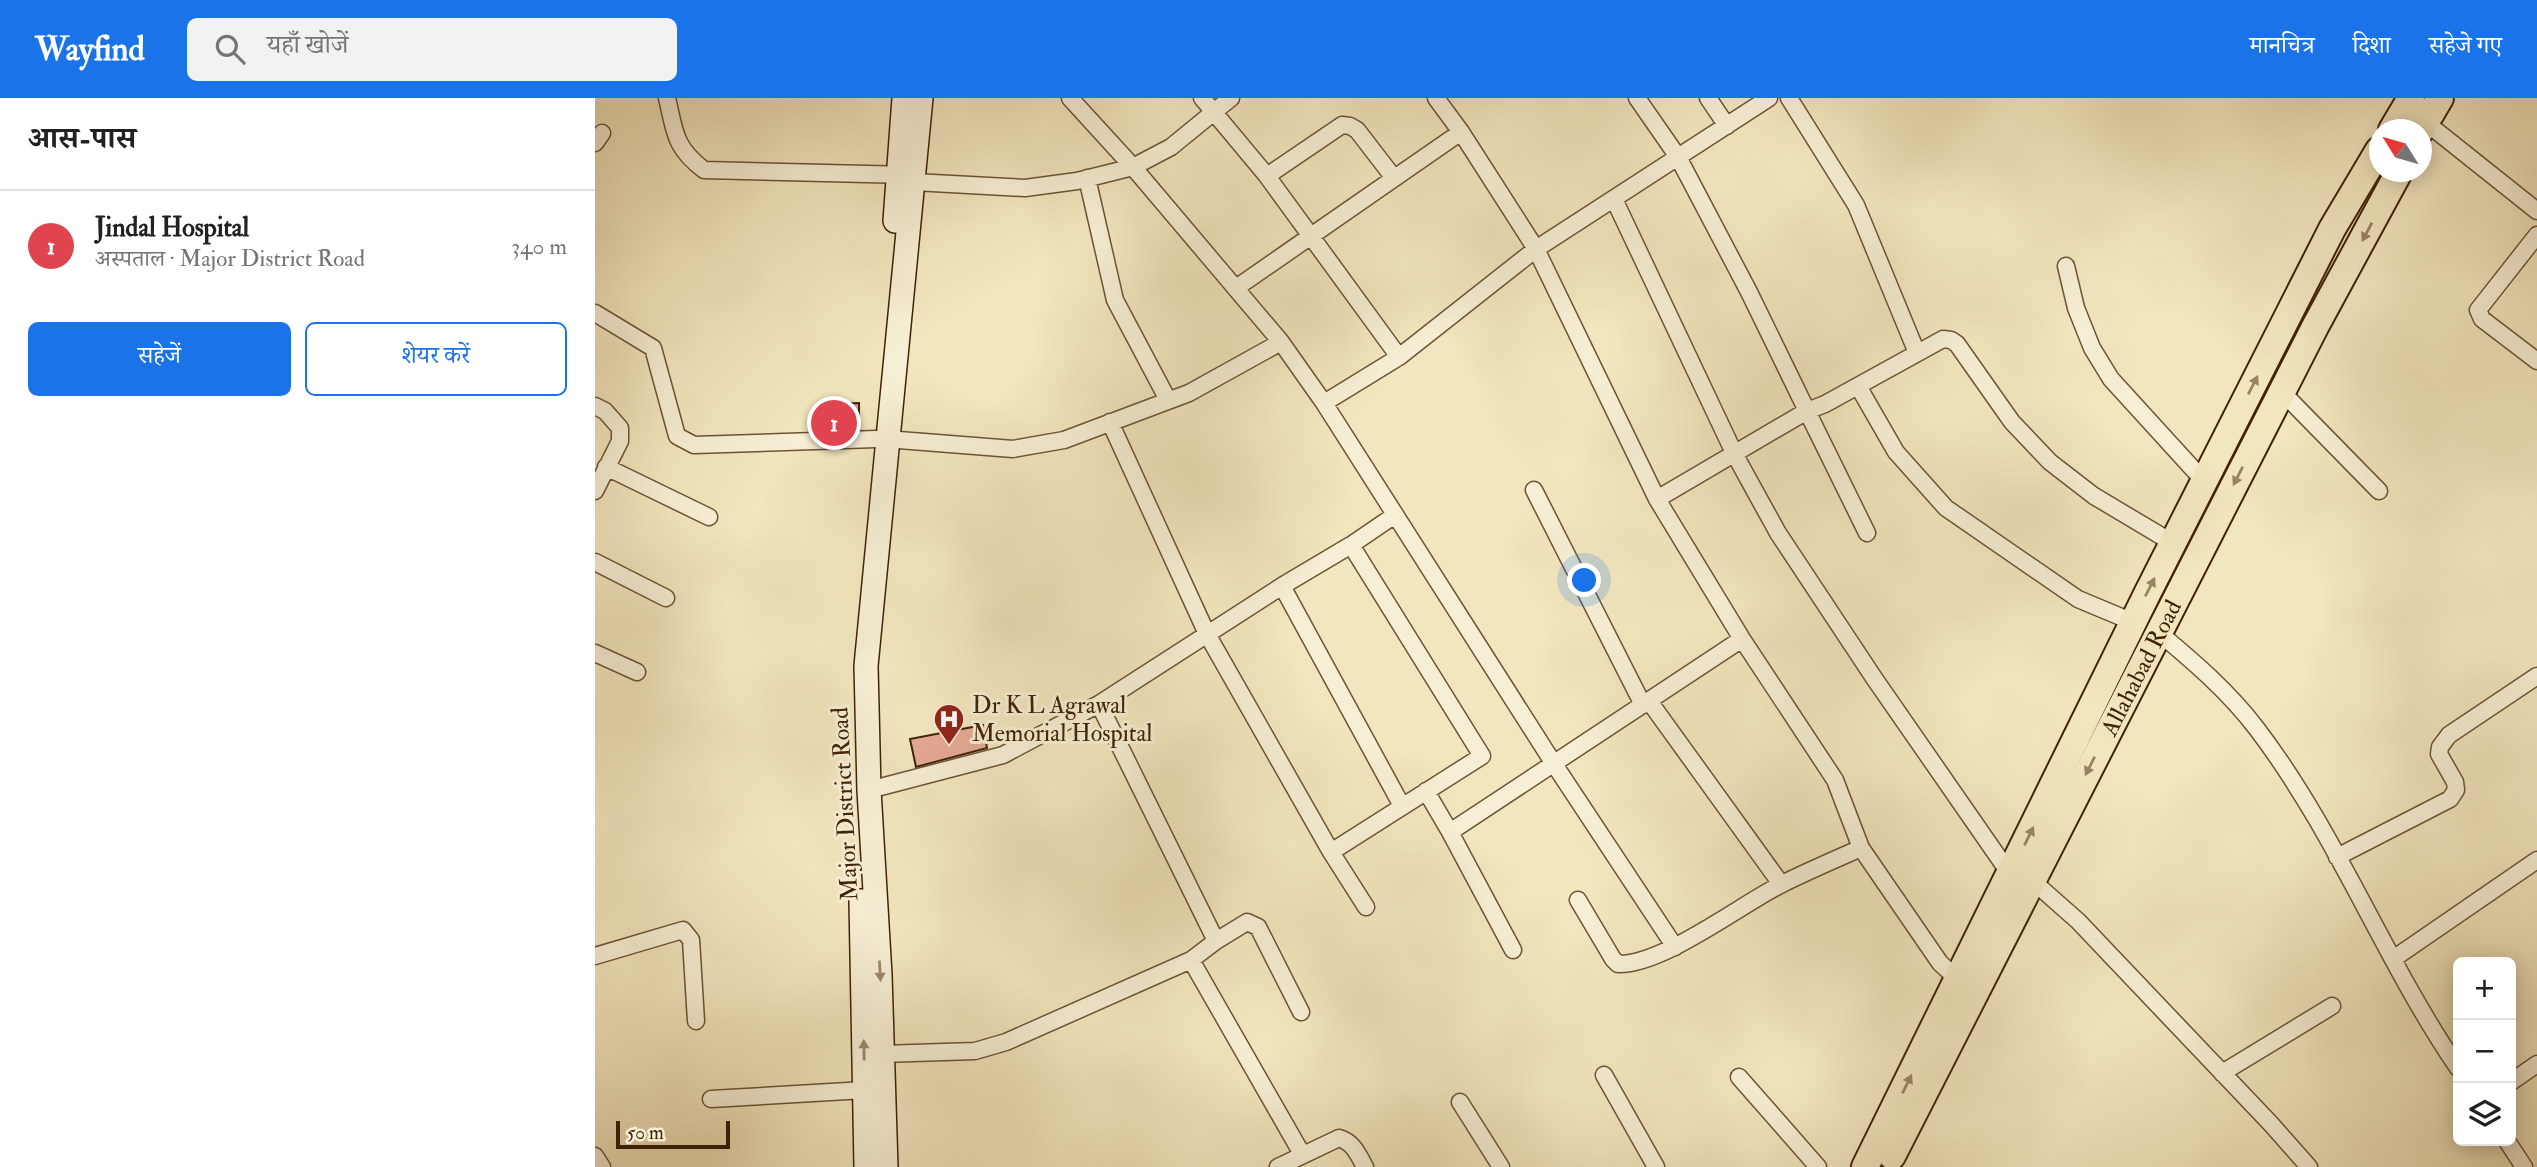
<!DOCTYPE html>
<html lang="hi">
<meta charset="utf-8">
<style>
:root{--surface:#fff;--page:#f2f2f2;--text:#202124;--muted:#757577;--line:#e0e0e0;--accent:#1a73e8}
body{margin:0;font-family:"IM FELL Double Pica","Noto Serif Devanagari",serif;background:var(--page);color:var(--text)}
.controls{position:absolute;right:21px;bottom:21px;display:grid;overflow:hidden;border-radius:10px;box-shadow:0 4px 18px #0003}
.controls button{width:63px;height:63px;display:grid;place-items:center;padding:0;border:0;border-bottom:2px solid var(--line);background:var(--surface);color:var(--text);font:35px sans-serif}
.compass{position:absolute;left:1774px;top:21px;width:63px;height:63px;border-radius:50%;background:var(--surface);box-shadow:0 4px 18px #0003;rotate:307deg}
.scale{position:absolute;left:21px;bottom:18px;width:114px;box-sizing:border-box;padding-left:7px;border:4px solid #402307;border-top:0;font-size:19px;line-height:24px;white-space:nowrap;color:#402307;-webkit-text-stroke:5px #f7efd5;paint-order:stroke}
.you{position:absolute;left:990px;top:483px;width:24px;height:24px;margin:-18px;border:5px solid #fff;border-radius:50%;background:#1a73e8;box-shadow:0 0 0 10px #1a73e833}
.badge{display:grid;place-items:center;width:46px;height:46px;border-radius:50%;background:var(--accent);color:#fff;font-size:23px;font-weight:700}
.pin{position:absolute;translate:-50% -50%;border:4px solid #fff;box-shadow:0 2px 7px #0006}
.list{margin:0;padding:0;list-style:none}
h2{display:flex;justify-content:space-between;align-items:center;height:91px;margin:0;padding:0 28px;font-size:30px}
h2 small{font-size:23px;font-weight:400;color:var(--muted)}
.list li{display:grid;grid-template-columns:46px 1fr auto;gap:21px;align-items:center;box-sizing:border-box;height:112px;padding:0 28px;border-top:2px solid var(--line)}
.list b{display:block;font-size:26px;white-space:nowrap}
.list p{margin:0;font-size:23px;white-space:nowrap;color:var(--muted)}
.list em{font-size:23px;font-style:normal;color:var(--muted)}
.actions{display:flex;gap:14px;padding:21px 28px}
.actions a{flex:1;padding:16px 0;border:2px solid var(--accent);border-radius:10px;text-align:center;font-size:24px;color:var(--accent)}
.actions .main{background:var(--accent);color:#fff}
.icon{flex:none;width:38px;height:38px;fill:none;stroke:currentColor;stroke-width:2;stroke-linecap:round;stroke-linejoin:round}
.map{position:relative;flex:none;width:1942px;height:1069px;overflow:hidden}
header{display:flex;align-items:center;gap:42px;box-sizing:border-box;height:98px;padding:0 35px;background:var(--accent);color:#fff}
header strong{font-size:33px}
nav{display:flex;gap:38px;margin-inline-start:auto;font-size:24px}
.search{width:490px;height:63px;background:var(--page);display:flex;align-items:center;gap:18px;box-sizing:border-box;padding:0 24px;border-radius:10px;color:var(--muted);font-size:26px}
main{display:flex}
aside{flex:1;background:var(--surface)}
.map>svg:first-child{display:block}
.building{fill:#e6aa95;stroke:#402307;stroke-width:2}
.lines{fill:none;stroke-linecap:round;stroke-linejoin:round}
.street-casing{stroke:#6c5435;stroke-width:19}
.secondary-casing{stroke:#402307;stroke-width:26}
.primary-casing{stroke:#402307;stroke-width:30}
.street{stroke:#f7efd5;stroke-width:16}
.secondary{stroke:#f7efd5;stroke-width:23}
.primary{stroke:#f2e6be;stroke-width:26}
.oneway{fill:#998462}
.oneway2{fill:#9c896e}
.labels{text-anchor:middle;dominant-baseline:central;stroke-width:6;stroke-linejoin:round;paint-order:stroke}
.street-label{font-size:24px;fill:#402307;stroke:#f7efd5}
.poi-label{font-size:24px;fill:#402307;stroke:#f7efd5;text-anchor:start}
</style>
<header>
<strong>Wayfind</strong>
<div class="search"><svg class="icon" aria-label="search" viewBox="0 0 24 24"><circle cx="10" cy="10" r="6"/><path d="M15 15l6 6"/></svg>यहाँ खोजें</div>
<nav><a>मानचित्र</a><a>दिशा</a><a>सहेजे गए</a></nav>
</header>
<main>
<aside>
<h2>आस-पास<small></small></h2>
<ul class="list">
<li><span class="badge" style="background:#e0444e">1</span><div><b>Jindal Hospital</b><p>अस्पताल · Major District Road</p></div><em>340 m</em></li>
</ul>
<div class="actions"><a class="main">सहेजें</a><a>शेयर करें</a></div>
</aside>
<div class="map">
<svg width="1942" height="1069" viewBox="0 0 1942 1069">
<rect width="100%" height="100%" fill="#f2e6be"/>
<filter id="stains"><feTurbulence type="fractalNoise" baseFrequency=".00286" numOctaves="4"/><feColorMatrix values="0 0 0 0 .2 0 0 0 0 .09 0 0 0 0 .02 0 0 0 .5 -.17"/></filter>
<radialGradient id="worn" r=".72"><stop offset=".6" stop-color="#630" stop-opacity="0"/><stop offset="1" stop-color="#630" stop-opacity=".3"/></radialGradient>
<path class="building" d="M264 305V331L228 332 227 306Z
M388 627 392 650 321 669 315 641Z"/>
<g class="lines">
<g class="street-casing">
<path id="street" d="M72 0C80 34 79 49 109 72L314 77
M475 0 538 69 686 244 729 305 959 666 1080 849
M607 0 672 78 804 259
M841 0 866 34 941 151 1062 401 1147 541 1240 682 1266 750
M1042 0 1083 59 1154 194 1212 313 1230 306 1348 241 1356 242 1362 246 1417 324 1455 364 1499 398 1578 445
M1113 0 1132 28
M1194 0 1261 107 1322 255
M1824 19 1942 113
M0 45 7 35
M672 78 747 27 755 28 762 32 799 80
M492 80 520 202 573 302
M319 84 430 90 482 83 538 69 576 49 636 0
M1019 101 1140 357 1183 435 1279 580 1415 776
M1942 137 1883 212 1887 221 1942 263
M1471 168 1481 210 1497 250 1516 281 1609 383
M641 190 866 34
M0 215 58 250 82 338 99 347 281 341
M1263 288 1301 354 1351 410 1483 501 1538 524
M1687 294 1784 393
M729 305 804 259 941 151 1174 0
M0 308 10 313 25 330V343L0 393
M515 324 612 536 736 754 771 809
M291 341 418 351 469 342 594 295 686 244
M11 369 114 419
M939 392 1048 607
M1062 401 1212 313 1272 435
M756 447 800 417
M0 464 71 500
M687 488 807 708
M1563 534C1599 564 1634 594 1662 631 1742 736 1789 862 1863 970
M0 555 42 574
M1054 603 1186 786
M504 606 621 843 596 862 707 1056
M274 692 408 657 504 606 687 488 756 447 887 658 736 754
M831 693 855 734
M1742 759 1855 701 1861 692 1860 684 1844 656 1845 649 1854 637 1942 578
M1432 778 1483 823 1676 1026 1714 1069
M983 802 1018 861 1023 866C1068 867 1145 807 1187 786 1213 773 1239 762 1266 750L1345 865 1369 887
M621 843 652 824 663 829 706 914
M918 852 855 734 1147 541
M0 858 88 832 96 842 101 923
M1798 861 1942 762
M287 956 380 953 411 944 596 862
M1627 975 1737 908
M1009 977 1061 1069
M1144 979 1223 1069
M1916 984 1942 966
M116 1001 270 992
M865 1004 906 1069
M1912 1043 1929 1069
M0 1058 7 1069
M683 1069 744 1040C758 1044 763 1056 770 1069"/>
</g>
<g class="secondary-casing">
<path id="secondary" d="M300 123 309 0
M266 803 271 1069
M291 1069 285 877 274 692 271 568 326 0"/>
</g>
<g class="primary-casing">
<g id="primary">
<path d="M1797 32 1816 0"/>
<path d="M1826 32 1845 0"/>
<path id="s1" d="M1297 1058 1721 227 1804 74"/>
<path d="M1270 1069 1552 496 1737 131 1784 52"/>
</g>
</g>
<use href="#street" class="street"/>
<use href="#secondary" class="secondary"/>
<use href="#primary" class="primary"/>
</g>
<defs><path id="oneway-solid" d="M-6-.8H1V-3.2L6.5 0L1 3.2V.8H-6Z" transform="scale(1.75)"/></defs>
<g class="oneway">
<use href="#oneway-solid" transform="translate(1772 134) rotate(118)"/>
<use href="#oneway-solid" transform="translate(1658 287) rotate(-63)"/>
<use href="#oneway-solid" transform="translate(1643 378) rotate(117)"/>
<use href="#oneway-solid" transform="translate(1555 489) rotate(-63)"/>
<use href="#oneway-solid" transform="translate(1495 668) rotate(117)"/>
<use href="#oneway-solid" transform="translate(1434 738) rotate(-64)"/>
<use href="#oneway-solid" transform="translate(1312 986) rotate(-64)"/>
</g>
<g class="oneway2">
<use href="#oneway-solid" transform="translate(285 873) rotate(87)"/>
<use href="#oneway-solid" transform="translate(269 952) rotate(-91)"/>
</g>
<defs>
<g id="hospital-pin" transform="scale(1.575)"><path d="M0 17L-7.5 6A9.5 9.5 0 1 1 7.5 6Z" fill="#8f2418" stroke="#f7efd5"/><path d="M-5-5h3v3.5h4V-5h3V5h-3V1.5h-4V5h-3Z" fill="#fff"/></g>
</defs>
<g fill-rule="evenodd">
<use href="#hospital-pin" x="354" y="621"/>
</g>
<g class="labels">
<g class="street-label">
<text stroke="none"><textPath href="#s1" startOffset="548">Allahabad Road</textPath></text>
<text transform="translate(250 706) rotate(-93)">Major District Road</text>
</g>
<g class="poi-label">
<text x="377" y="607">Dr K L Agrawal<tspan x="377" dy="28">Memorial Hospital</tspan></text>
</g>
</g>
<rect width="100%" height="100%" filter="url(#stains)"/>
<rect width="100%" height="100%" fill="url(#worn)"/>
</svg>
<div class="controls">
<button>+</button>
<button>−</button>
<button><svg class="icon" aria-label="layers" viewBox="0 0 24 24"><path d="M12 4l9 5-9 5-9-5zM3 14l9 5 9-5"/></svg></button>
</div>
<svg class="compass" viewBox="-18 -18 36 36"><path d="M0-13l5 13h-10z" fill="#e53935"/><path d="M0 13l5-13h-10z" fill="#757577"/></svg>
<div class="scale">50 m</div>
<div class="you"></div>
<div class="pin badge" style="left:239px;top:325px;background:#e0444e">1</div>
</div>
</main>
